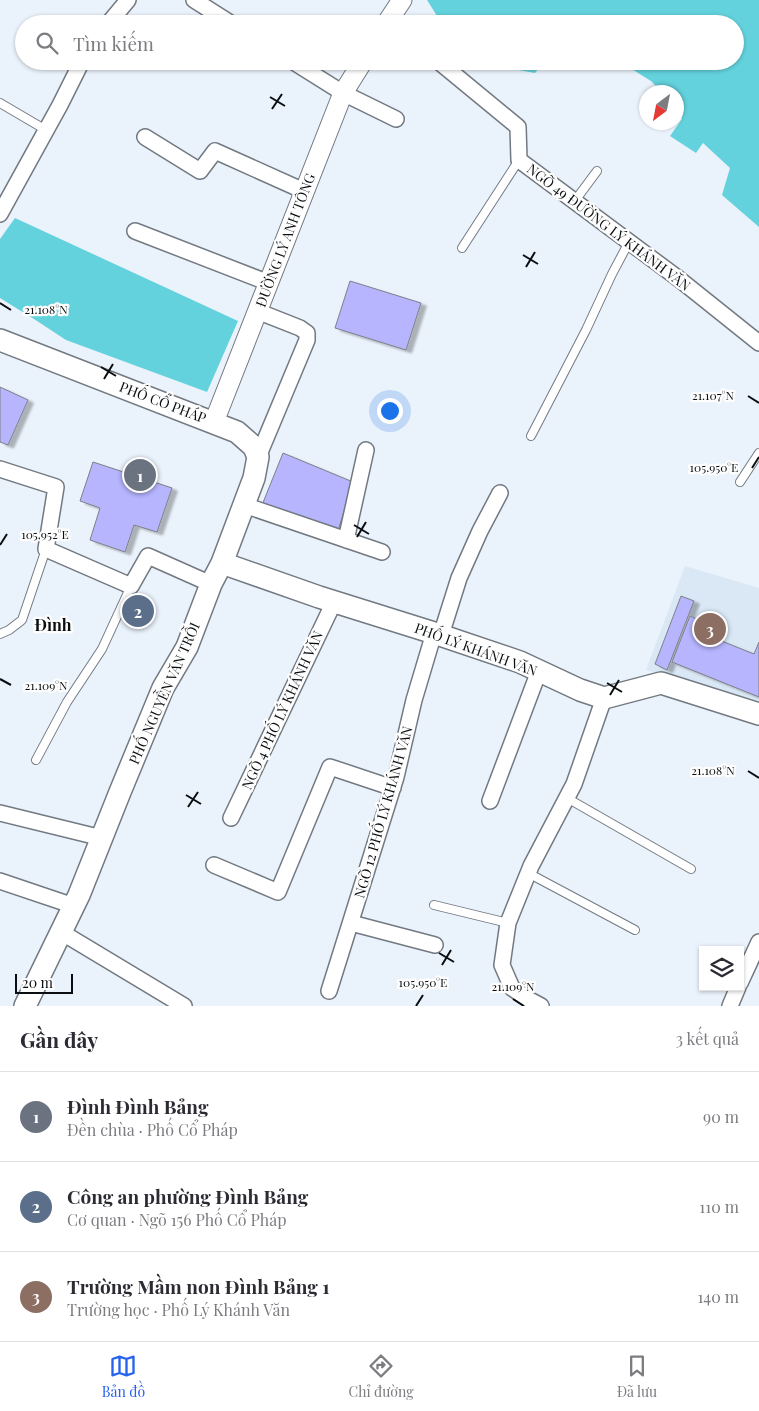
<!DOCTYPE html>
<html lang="vi">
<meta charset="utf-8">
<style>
:root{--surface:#fff;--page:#f7f7f7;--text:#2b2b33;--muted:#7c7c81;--line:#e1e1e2;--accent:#2563eb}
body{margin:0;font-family:"Playfair Display",serif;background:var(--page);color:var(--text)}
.controls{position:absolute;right:15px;bottom:15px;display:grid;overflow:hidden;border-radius:0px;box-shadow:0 1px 4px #0004}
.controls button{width:45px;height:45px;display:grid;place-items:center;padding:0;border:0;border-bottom:1px solid var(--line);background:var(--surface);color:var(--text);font:25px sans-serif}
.compass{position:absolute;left:639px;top:85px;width:45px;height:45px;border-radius:50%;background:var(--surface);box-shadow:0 1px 4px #0004;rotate:212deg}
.scale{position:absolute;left:15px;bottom:12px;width:58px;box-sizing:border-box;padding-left:5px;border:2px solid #0b0e10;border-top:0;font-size:14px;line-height:18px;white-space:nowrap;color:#0b0e10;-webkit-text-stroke:4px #fefefe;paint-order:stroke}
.you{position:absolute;left:389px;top:410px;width:18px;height:18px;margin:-12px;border:4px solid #fff;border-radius:50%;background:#1a73e8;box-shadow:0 0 0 8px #1a73e833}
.badge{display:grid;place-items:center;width:32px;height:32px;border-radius:50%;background:var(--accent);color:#fff;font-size:16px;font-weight:700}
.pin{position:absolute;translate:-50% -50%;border:2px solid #fff;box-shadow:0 1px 5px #0006}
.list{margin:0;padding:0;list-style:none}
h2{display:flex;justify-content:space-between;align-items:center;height:65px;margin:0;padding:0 20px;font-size:21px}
h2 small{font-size:16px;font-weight:400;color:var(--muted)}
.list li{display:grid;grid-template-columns:32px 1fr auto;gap:15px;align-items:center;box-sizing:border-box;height:90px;padding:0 20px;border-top:1px solid var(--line)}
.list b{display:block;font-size:19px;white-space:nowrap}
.list p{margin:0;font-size:16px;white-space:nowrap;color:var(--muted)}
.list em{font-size:16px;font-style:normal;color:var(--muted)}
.icon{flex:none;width:28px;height:28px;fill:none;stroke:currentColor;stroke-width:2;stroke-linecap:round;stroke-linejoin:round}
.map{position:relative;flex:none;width:759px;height:1006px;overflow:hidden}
.search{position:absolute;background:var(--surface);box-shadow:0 1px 4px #0004;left:15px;right:15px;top:15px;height:55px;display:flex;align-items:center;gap:12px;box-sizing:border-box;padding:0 18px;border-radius:28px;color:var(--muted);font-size:19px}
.sheet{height:335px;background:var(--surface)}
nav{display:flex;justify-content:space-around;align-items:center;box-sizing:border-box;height:70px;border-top:1px solid var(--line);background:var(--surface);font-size:14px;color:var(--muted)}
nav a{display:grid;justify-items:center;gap:2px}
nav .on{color:var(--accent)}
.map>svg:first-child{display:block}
.built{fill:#dae8f6}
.water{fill:#63d2dd}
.building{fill:#b6b5fe;stroke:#7e7f89;filter:url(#shadow)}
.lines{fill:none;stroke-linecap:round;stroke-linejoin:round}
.service-casing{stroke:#727981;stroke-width:10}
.minor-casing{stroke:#727981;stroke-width:18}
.tertiary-casing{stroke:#727981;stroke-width:21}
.secondary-casing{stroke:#727981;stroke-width:24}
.service{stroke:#fff;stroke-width:8}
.minor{stroke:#fff;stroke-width:15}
.tertiary{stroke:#fff;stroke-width:19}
.secondary{stroke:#fff;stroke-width:21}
.ticks{fill:none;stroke:#0b0e10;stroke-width:2}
.labels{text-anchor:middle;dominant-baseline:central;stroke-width:4.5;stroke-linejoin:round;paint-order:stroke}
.street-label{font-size:14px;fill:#0b0e10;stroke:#fefefe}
.quarter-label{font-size:16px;font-weight:bold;fill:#0b0e10;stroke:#fefefe}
.ticks-label{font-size:12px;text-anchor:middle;fill:#0b0e10;stroke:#fefefe;stroke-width:4.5;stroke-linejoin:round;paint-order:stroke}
</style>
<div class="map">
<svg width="759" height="1006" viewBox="0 0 759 1006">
<defs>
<filter id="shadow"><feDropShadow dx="5.5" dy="3" stdDeviation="1" flood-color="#0004"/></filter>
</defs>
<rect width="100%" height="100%" fill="#eaf2fb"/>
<path class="built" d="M685 566 759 588V706L646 670Z"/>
<path class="water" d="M427 0H759V227L722 195 730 168 703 143 696 153 670 136 682 119 677 111 676 92H662L651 81 619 61H735V24H442Z
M490 61H545L535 73 503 67Z
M15 218 238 321 207 392 66 340 34 319 0 298V239Z"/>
<path class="building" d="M350 281 421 303 406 350 335 328Z
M0 387 28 400 8 445 0 442Z
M283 453 353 482 338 531 262 505Z
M93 462 172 488 157 532 134 525 125 552 90 540 100 508 80 501Z
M681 596 694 601 667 670 655 664Z
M690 616 713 626 709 636 754 654 759 642V697L672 662Z"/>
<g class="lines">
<g class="service-casing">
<path id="service" d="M0 103 46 130
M574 202 597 171
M462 248 519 160
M531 436 586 330 612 274 629 242
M740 482 759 453
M0 634 9 630 22 620 46 549
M36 760 67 702 102 649 131 586
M567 798 691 869
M528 873 635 930
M434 905 508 923"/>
</g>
<g class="minor-casing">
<path id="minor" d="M194 0 232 24
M108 24 128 0
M292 61 343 93 396 119
M438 61 518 127 519 160 679 279 759 343
M145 137 200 171 215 151 304 191
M0 214 60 105 82 61
M135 231 269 283
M257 311 300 328 307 333V340L258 457
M0 469 56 487 46 549 131 586 148 556 211 584
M244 505 382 552
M346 540 366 450
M441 635 459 578 480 531 500 493
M490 801 539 671
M0 813 102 838
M231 818 334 602
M214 865 278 892 330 767 393 788
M0 881 74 906
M351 923 435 945
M61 932 184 1006
M740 983 759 942
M329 991 396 777 414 700 434 633
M541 1006 528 999 512 988 502 965 508 923 531 866 574 784 604 698
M730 1006 738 987"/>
</g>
<g class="tertiary-casing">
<path id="tertiary" d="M386 24 402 0
M214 422 343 93 363 61"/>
</g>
<g class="secondary-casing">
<path id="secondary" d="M0 340 237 432 254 447 258 457 254 478 222 563 211 584 187 647 163 688 120 792 79 895 25 1006
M222 563 319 597 434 633 520 662 580 690 604 698 661 683 759 714"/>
</g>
<use href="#service" class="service"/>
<use href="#minor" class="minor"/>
<use href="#tertiary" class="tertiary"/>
<use href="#secondary" class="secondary"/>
</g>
<path class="ticks" d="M270 97 285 106M272 109 282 94M523 255 538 264M526 267 535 252M0 303 11 310M101 367 116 376M104 379 113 364M748 396 759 403M752 468 759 457M354 525 369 534M357 537 366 522M0 545 7 534M0 679 11 685M607 683 622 692M610 695 619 680M748 771 759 778M186 795 201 804M188 807 198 792M439 953 454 962M442 965 451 950M513 999 524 1006M416 1006 423 995"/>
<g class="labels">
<g class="street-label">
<text transform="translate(609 227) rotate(37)">NGÕ 49 ĐƯỜNG LÝ KHÁNH VĂN</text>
<text transform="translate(285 240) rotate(-69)">ĐƯỜNG LÝ ANH TÔNG</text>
<text transform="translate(163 402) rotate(21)">PHỐ CỔ PHÁP</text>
<text transform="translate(476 649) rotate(20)">PHỐ LÝ KHÁNH VĂN</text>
<text transform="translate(164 693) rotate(-66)">PHỐ NGUYỄN VĂN TRỖI</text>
<text transform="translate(282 710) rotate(-65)">NGÕ 4 PHỐ LÝ KHÁNH VĂN</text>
<text transform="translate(383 812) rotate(-74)">NGÕ 12 PHỐ LÝ KHÁNH VĂN</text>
</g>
<g class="quarter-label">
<text x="53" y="624">Đình</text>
</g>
</g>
<g class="ticks-label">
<text x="46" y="314">21.108°N</text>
<text x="713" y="400">21.107°N</text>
<text x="714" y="472">105.950°E</text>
<text x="45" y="539">105.952°E</text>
<text x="46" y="690">21.109°N</text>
<text x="713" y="775">21.108°N</text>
<text x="423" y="987">105.950°E</text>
<text x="513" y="991">21.109°N</text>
</g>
</svg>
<div class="controls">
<button><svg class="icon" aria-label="layers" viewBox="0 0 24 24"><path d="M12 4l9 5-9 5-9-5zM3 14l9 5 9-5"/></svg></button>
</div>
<svg class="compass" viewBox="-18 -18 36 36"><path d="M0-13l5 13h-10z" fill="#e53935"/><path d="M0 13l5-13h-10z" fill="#7c7c81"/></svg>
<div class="scale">20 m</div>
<div class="you"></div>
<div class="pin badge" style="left:140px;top:475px;background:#6b7280">1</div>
<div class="pin badge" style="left:138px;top:611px;background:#5c6f8a">2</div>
<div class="pin badge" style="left:710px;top:629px;background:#8d6e63">3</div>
<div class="search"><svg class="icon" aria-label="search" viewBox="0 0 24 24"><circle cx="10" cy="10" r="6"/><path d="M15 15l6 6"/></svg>Tìm kiếm</div>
</div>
<section class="sheet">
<h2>Gần đây<small>3 kết quả</small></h2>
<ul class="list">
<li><span class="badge" style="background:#6b7280">1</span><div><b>Đình Đình Bảng</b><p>Đền chùa · Phố Cổ Pháp</p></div><em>90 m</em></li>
<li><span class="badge" style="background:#5c6f8a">2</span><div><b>Công an phường Đình Bảng</b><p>Cơ quan · Ngõ 156 Phố Cổ Pháp</p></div><em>110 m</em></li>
<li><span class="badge" style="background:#8d6e63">3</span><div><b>Trường Mầm non Đình Bảng 1</b><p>Trường học · Phố Lý Khánh Văn</p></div><em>140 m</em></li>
</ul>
</section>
<nav>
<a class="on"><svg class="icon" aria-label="map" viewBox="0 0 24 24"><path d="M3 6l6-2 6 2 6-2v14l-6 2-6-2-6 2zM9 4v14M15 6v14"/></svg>Bản đồ</a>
<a><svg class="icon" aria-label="directions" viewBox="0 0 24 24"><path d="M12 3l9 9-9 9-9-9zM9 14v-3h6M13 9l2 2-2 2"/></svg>Chỉ đường</a>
<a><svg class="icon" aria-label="saved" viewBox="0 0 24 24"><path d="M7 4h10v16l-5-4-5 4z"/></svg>Đã lưu</a>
</nav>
